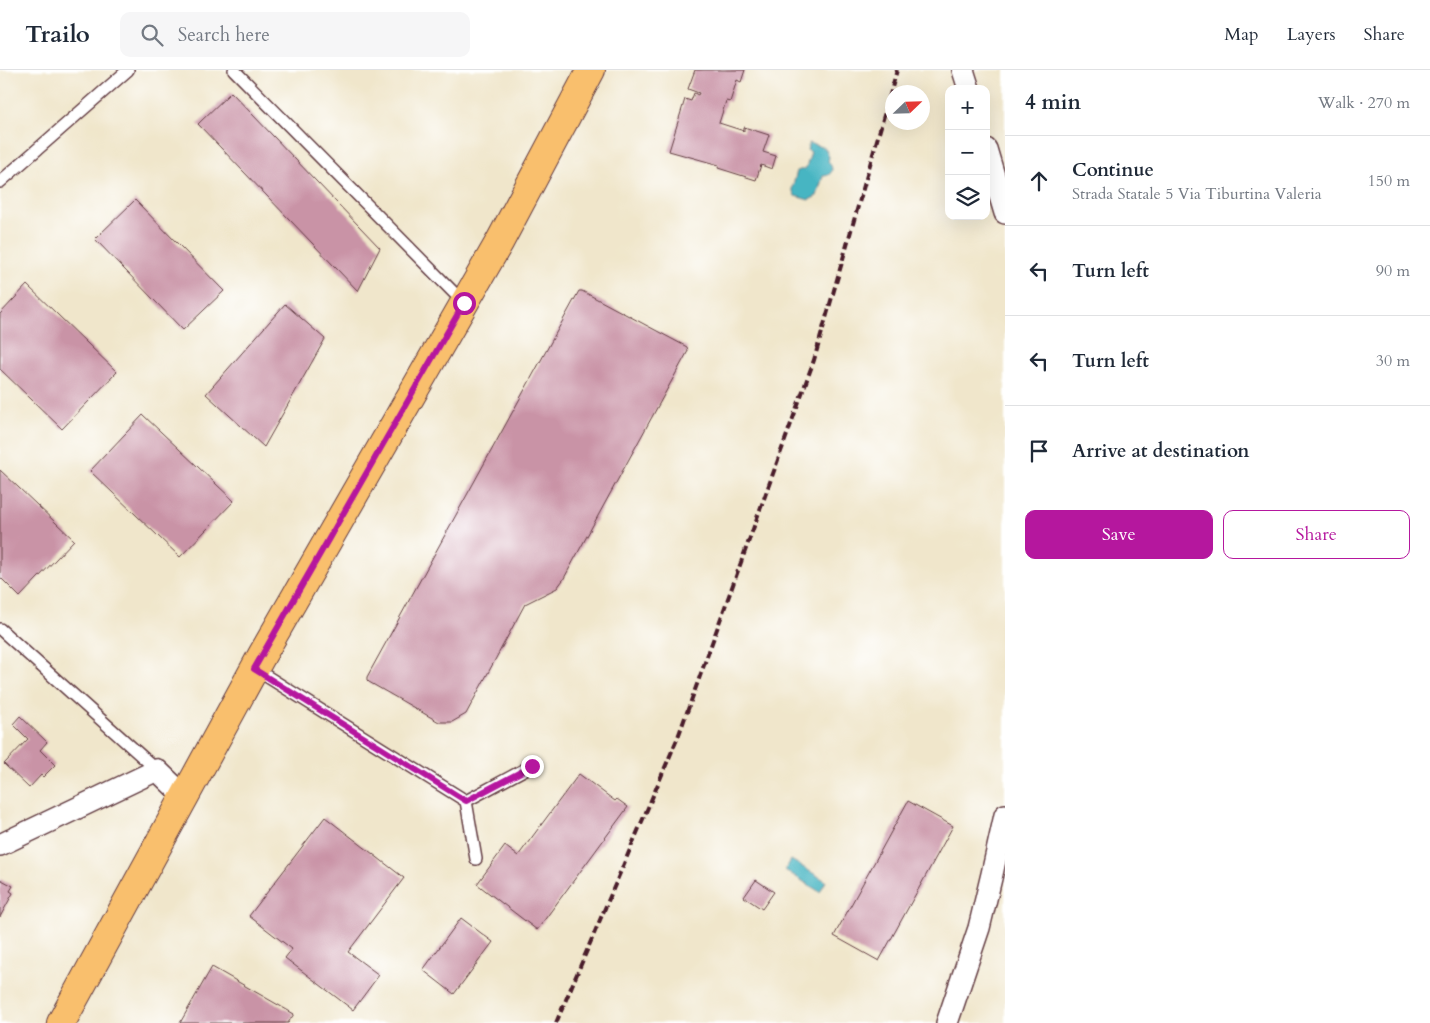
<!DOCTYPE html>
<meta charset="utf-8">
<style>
:root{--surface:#fff;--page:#f6f6f7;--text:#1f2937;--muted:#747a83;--line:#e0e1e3;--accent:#b5179e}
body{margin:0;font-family:Cardo,serif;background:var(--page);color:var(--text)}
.controls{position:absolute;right:15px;top:15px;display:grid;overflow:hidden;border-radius:10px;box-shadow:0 5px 20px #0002}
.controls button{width:45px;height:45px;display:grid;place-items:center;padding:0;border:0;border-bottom:1px solid var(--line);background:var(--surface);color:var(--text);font:25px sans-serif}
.compass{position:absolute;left:885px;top:15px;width:45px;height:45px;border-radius:50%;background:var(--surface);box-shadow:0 5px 20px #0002;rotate:67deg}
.stop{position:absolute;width:15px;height:15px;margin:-11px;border:4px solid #b5179e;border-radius:50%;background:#fff}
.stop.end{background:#b5179e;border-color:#fff;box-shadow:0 1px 5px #0008}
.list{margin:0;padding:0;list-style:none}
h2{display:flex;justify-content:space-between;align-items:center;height:65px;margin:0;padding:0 20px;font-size:21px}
h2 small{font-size:16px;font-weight:400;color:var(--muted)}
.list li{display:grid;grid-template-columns:32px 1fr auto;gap:15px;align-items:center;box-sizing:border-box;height:90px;padding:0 20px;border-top:1px solid var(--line)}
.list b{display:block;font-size:19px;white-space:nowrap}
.list p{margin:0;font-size:16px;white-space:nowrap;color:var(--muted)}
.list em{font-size:16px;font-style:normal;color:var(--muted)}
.actions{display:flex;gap:10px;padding:15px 20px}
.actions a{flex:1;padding:11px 0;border:1px solid var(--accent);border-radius:10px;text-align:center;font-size:18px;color:var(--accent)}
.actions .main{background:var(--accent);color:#fff}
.icon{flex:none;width:28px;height:28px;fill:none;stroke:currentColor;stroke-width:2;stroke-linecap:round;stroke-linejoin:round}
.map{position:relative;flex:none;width:1005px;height:953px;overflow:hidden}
header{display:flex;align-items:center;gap:30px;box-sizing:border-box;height:70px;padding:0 25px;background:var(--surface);border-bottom:1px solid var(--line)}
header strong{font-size:24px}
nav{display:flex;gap:28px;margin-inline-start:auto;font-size:18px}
.search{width:350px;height:45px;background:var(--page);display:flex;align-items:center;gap:12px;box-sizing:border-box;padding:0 18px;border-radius:10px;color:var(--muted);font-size:19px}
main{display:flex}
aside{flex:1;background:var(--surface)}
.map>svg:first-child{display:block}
.water{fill:#47b5c2;stroke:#486a76}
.building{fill:#c993a6}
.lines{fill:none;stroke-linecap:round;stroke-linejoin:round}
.service-casing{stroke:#633d43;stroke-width:14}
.minor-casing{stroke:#633d43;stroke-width:24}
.primary-casing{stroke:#633d43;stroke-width:30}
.service{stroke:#fff;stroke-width:11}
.minor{stroke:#fff;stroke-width:21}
.primary{stroke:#f9bf6d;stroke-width:28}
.rail{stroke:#4a1f2b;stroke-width:4;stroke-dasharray:8 4;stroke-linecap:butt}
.route{stroke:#b5179e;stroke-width:6}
</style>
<header>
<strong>Trailo</strong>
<div class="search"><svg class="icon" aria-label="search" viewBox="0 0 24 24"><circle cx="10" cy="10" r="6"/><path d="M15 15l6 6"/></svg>Search here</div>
<nav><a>Map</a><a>Layers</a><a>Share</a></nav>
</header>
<main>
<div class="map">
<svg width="1005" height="953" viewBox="0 0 1005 953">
<rect width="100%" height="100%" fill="#fff"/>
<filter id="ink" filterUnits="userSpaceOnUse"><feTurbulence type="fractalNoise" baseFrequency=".02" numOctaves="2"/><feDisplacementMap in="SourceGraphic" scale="10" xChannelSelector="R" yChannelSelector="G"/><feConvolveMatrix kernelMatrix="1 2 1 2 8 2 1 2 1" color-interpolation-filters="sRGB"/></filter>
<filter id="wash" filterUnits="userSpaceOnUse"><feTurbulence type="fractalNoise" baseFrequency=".0096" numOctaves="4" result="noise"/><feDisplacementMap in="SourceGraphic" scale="20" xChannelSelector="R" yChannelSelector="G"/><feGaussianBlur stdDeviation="1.12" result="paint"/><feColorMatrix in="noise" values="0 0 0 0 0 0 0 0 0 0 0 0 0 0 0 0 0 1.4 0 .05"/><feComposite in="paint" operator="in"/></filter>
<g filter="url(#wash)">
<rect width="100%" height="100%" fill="#f0e6cb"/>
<path class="water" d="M809 73 825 78 829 87 828 92C835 98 832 106 823 106L817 126 809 130 795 126 792 119 797 101 806 98 811 82 807 80Z
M791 790 826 811 820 822 785 800Z"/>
<g id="blocks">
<path class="building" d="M695 0H745L741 12 737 10 730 32 726 31 719 53 744 61V57L769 65 763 82 776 86 772 99 761 95 756 110 718 98 719 95 669 81 685 29 691 31 694 23 698 25 699 23 688 19Z
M231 22 380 178 358 221 198 54Z
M135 130 224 221 183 260 95 169Z
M27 215 117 302 62 359 0 299V244Z
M579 221H582L687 277 688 281 563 510 557 518 525 534 466 644 452 652H439L369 612 367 610V607Z
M285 234 325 269 264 377 206 324Z
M143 345 234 431 180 487 90 401Z
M0 400 74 470 20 527 0 507Z
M20 646 47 672 40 680 55 695 43 707 41 705 29 718 4 694 28 669 13 654Z
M579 704 615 731 617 729 628 737 537 860 477 814 505 776 518 786Z
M908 731 953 756 879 891 834 866Z
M325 747 404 808 348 882 379 905 353 940 285 888 292 879 249 846Z
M0 809 13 816 10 821 13 823 0 847Z
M756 810 774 822 762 839 744 827Z
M461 848 493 872 454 924 423 900Z
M212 897 294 944 288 953H180Z"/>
</g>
</g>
<g filter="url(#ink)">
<use href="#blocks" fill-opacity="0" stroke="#633d43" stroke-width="1"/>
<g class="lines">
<g class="service-casing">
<path id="service" d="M234 0 464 233
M0 112 128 0
M0 559 157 700
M255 599 466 731 531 696
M466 731 476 789"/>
</g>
<g class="minor-casing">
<path id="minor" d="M963 0 969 19
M986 79 1005 143
M0 775 157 700 185 727
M947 953 979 858 992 804 1005 745"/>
</g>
<g class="primary-casing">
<path id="primary" d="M61 953 262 585 500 171 591 0"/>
</g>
<use href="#service" class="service"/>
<use href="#minor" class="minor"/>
<use href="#primary" class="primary"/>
<path class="rail" d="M556 953 678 667 814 290 897 0"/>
</g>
</g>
<g class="lines" filter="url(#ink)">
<path class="route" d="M464 233 254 599 466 731 532 696"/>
</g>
</svg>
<div class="controls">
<button>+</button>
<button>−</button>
<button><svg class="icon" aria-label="layers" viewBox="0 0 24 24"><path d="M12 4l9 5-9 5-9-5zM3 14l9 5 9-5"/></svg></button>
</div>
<svg class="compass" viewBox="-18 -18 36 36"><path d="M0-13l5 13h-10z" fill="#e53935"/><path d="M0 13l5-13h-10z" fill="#747a83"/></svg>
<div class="stop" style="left:464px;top:233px"></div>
<div class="stop end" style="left:532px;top:696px"></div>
</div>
<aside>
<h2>4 min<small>Walk · 270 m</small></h2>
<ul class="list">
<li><svg class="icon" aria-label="ahead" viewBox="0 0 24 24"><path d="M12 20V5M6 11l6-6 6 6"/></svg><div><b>Continue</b><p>Strada Statale 5 Via Tiburtina Valeria</p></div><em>150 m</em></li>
<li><svg class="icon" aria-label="left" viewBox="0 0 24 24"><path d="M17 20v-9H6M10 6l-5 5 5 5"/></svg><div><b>Turn left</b></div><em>90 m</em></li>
<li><svg class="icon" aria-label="left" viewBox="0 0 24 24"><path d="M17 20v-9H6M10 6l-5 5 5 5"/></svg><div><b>Turn left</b></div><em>30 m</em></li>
<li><svg class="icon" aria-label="arrive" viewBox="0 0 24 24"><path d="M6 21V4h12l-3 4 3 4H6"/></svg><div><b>Arrive at destination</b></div></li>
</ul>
<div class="actions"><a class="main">Save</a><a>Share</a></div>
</aside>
</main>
